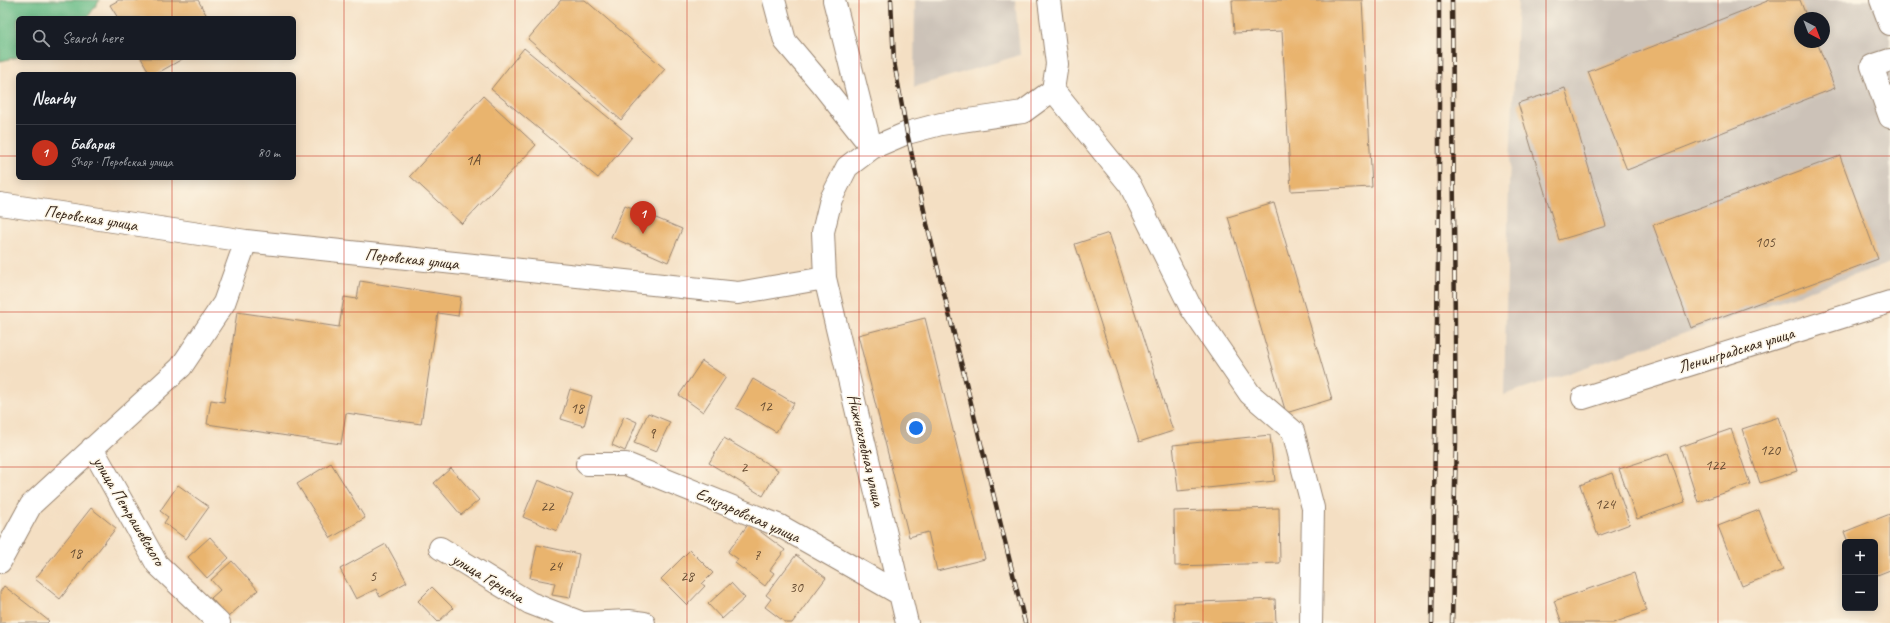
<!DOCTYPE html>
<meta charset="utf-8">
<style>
:root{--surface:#171b24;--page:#20242c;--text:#f1f3f6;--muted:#9ea1a6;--line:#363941;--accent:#c8321e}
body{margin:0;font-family:Caveat,sans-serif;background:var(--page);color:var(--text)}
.controls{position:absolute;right:12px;bottom:12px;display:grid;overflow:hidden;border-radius:6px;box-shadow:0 2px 10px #0003}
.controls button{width:36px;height:36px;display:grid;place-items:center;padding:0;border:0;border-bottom:1px solid var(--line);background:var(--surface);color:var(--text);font:20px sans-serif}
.compass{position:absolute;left:1794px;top:12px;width:36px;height:36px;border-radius:50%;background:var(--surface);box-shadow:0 2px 10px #0003;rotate:138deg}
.you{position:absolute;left:916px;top:428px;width:14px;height:14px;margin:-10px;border:3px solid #fff;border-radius:50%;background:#1a73e8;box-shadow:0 0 0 6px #1a73e833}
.badge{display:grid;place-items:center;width:26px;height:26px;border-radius:50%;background:var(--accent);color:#fff;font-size:13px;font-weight:700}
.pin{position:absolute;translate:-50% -33px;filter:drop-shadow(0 1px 2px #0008)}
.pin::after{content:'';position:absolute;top:21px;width:14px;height:12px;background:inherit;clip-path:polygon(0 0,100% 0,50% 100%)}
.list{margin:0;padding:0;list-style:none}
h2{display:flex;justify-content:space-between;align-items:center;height:52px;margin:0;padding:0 16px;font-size:17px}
h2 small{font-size:13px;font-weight:400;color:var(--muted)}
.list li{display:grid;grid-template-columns:26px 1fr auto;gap:12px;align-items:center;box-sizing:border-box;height:56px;padding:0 16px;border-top:1px solid var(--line)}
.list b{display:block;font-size:15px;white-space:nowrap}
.list p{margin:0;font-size:13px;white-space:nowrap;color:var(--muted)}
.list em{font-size:13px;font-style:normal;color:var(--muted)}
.icon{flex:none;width:22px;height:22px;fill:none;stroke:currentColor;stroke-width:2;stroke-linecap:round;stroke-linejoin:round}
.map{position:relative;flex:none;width:1890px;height:623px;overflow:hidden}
.search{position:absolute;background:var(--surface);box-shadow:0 2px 10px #0003;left:16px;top:16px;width:280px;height:44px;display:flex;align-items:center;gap:10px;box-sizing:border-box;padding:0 14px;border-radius:6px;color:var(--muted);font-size:15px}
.panel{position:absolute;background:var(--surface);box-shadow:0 2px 10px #0003;left:16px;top:72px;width:280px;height:108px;border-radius:6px}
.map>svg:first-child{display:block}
.industrial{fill:#ccc2b8;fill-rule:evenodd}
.forest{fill:#6dbe8a;stroke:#547454}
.building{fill:#e9b46e}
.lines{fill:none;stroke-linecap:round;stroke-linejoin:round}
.minor-casing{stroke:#988470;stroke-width:24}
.minor{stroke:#fff;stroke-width:22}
.rail-casing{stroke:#3b2a1e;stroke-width:4.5}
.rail{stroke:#fcf5e5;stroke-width:3;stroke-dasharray:9;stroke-linecap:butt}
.grid{fill:none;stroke:#c8321e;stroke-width:1;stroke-opacity:0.55}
.labels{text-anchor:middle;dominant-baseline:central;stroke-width:3;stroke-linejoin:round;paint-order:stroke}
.number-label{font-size:15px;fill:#664c32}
.street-label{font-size:17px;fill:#3b2a1e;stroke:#fcf5e5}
</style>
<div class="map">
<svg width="1890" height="623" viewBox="0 0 1890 623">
<rect width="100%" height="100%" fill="#fcf5e5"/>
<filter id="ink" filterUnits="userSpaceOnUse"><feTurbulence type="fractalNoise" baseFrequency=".025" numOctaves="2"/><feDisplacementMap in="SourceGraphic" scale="8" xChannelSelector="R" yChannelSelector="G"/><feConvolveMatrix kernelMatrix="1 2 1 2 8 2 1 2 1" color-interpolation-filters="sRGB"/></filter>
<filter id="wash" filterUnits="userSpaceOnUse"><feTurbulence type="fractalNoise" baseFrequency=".012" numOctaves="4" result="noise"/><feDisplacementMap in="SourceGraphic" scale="16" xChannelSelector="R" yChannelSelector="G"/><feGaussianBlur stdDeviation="0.9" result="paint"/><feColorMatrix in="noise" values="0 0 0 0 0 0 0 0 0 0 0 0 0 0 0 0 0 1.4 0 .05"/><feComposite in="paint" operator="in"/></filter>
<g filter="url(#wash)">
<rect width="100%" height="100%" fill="#f4dfc3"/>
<path class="industrial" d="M915 0H1015L1020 55 914 87Z
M1518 0H1890V263L1504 395 1509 184ZM1800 18H1824V42H1800Z"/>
<path class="forest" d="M0 0H100L87 18H18V57L0 61Z"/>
<g id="blocks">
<path class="building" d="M119 0H198L208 18H118L110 5Z
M561 0H585L665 69 621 120 528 39Z
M1232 0H1362L1372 187 1291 191 1282 31 1234 33Z
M1770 0H1800L1807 18H1800V42H1817L1835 88 1627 170 1588 72Z
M524 48 632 137 598 178 491 89Z
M141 58H184L156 74H150Z
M1565 88 1606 226 1559 240 1518 103Z
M483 96 536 145 462 224 410 176Z
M1840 156 1878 259 1691 328 1653 225Z
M1274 203 1332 399 1286 413 1228 217Z
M625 205 682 229 668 262 611 237Z
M1109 233 1173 431 1139 442 1075 244Z
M360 281 461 297 458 316 438 313 421 424 346 413 341 444 207 424 211 400 224 402 237 312 339 327 344 297 357 299Z
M925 318 985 559 937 571 928 532 909 537 858 335Z
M702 361 726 377 703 412 679 395Z
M753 379 794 403 776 432 736 408Z
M570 389 592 396 584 426 561 419Z
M648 413 670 422 656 452 634 443Z
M624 416 637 422 625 451 612 445Z
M1779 417 1797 471 1760 483 1742 429Z
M1731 429 1750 484 1698 502 1680 447Z
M1270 435 1275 481 1178 491 1173 445Z
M724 438 778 470 763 496 709 463Z
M1668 453 1685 502 1637 519 1619 469Z
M331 463 365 518 331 538 297 484Z
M451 468 479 500 461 515 434 483Z
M1612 473 1630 524 1598 536 1580 485Z
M538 480 573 495 557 531 523 517Z
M178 485 209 507 186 539 164 523 168 517 160 511Z
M91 508 116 528 60 599 35 579Z
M1279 508 1280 563 1175 566 1174 511Z
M1759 510 1783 570 1742 586 1718 526Z
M1890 514V570L1875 576V542H1848L1844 532Z
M749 523 785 550 770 570 774 573 765 586 735 563 738 559 728 552Z
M210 537 229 558 207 578 188 557Z
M386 544 407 582 380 597 376 589 356 599 340 569Z
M537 545 579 554 570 598 552 595 555 583 530 578Z
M690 550 713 573 702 584 705 586 687 605 661 579Z
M796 555 826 578 792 623H786L765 607 771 599 766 595Z
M232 561 258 590 228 617 211 598 220 590 211 580Z
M1634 573 1647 611 1613 623H1562L1554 601Z
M731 583 745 598 722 619 708 604Z
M4 586 49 621 47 623H0V592Z
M432 587 453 608 438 622 418 601Z
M1275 599 1276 623H1175L1174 603Z"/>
</g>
</g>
<g filter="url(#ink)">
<use href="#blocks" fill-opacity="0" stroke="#988470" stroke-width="1"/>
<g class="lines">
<g class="minor-casing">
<path id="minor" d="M774 0 785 41 823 86 872 148
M834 0 869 139
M1881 0 1890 24
M1890 60 1872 66 1890 117
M1053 90 1130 185 1191 308 1250 394 1293 431 1313 508 1311 623
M0 204 246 241 738 293 825 278
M1583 398 1890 302
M92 448 157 564 219 623
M587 464H626L780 526 900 594
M440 548 530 603 582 623
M0 562 31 505 181 367 224 303 246 241
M585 623 629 621 644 623
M907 623 825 278 823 232 831 199 847 167 872 148 907 133 941 124 1023 112 1053 90 1057 64 1049 0"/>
</g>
<use href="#minor" class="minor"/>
<g class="rail-casing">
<path id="rail" d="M891 0 894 62 907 133 927 224 1025 623
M1432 623 1439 199V0
M1452 623 1456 440 1452 0"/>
</g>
<use href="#rail" class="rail"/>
</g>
</g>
<path class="grid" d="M172 0V18M344 0V623M515 0V623M687 0V623M859 0V623M1031 0V623M1203 0V623M1375 0V623M1546 0V623M1718 0V623M172 58V74M0 156H18M294 156H1890M172 178V623M0 312H1890M0 467H1890"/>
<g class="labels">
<g class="number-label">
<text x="473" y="160">1А</text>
<text x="1765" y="242">105</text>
<text x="765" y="406">12</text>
<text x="577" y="408">18</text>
<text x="652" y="433">9</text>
<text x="1770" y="450">120</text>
<text x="1715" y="465">122</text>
<text x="744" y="467">2</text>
<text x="1605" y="504">124</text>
<text x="547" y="506">22</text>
<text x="75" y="553">18</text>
<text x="757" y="555">7</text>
<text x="555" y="566">24</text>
<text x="373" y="576">5</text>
<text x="687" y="576">28</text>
<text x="796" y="587">30</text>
</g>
<g class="street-label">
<text transform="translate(91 218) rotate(9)">Перовская улица</text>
<text transform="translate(412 259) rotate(6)">Перовская улица</text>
<text transform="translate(1736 350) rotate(-17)">Ленинградская улица</text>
<text transform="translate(866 450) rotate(77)">Нижнехлебная улица</text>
<text transform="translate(129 511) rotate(59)">улица Петрашевского</text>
<text transform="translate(748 515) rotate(24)">Елизаровская улица</text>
<text transform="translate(488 578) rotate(31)">улица Герцена</text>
</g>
</g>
</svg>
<div class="controls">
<button>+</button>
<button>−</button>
</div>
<svg class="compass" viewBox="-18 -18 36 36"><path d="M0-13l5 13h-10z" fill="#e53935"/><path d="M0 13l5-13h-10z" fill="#9ea1a6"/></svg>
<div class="you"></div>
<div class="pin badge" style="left:643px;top:234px">1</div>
<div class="search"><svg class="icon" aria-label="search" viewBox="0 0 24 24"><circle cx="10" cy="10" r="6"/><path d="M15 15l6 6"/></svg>Search here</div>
<section class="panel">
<h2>Nearby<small></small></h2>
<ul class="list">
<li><span class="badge">1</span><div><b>Бавария</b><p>Shop · Перовская улица</p></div><em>80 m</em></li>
</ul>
</section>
</div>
